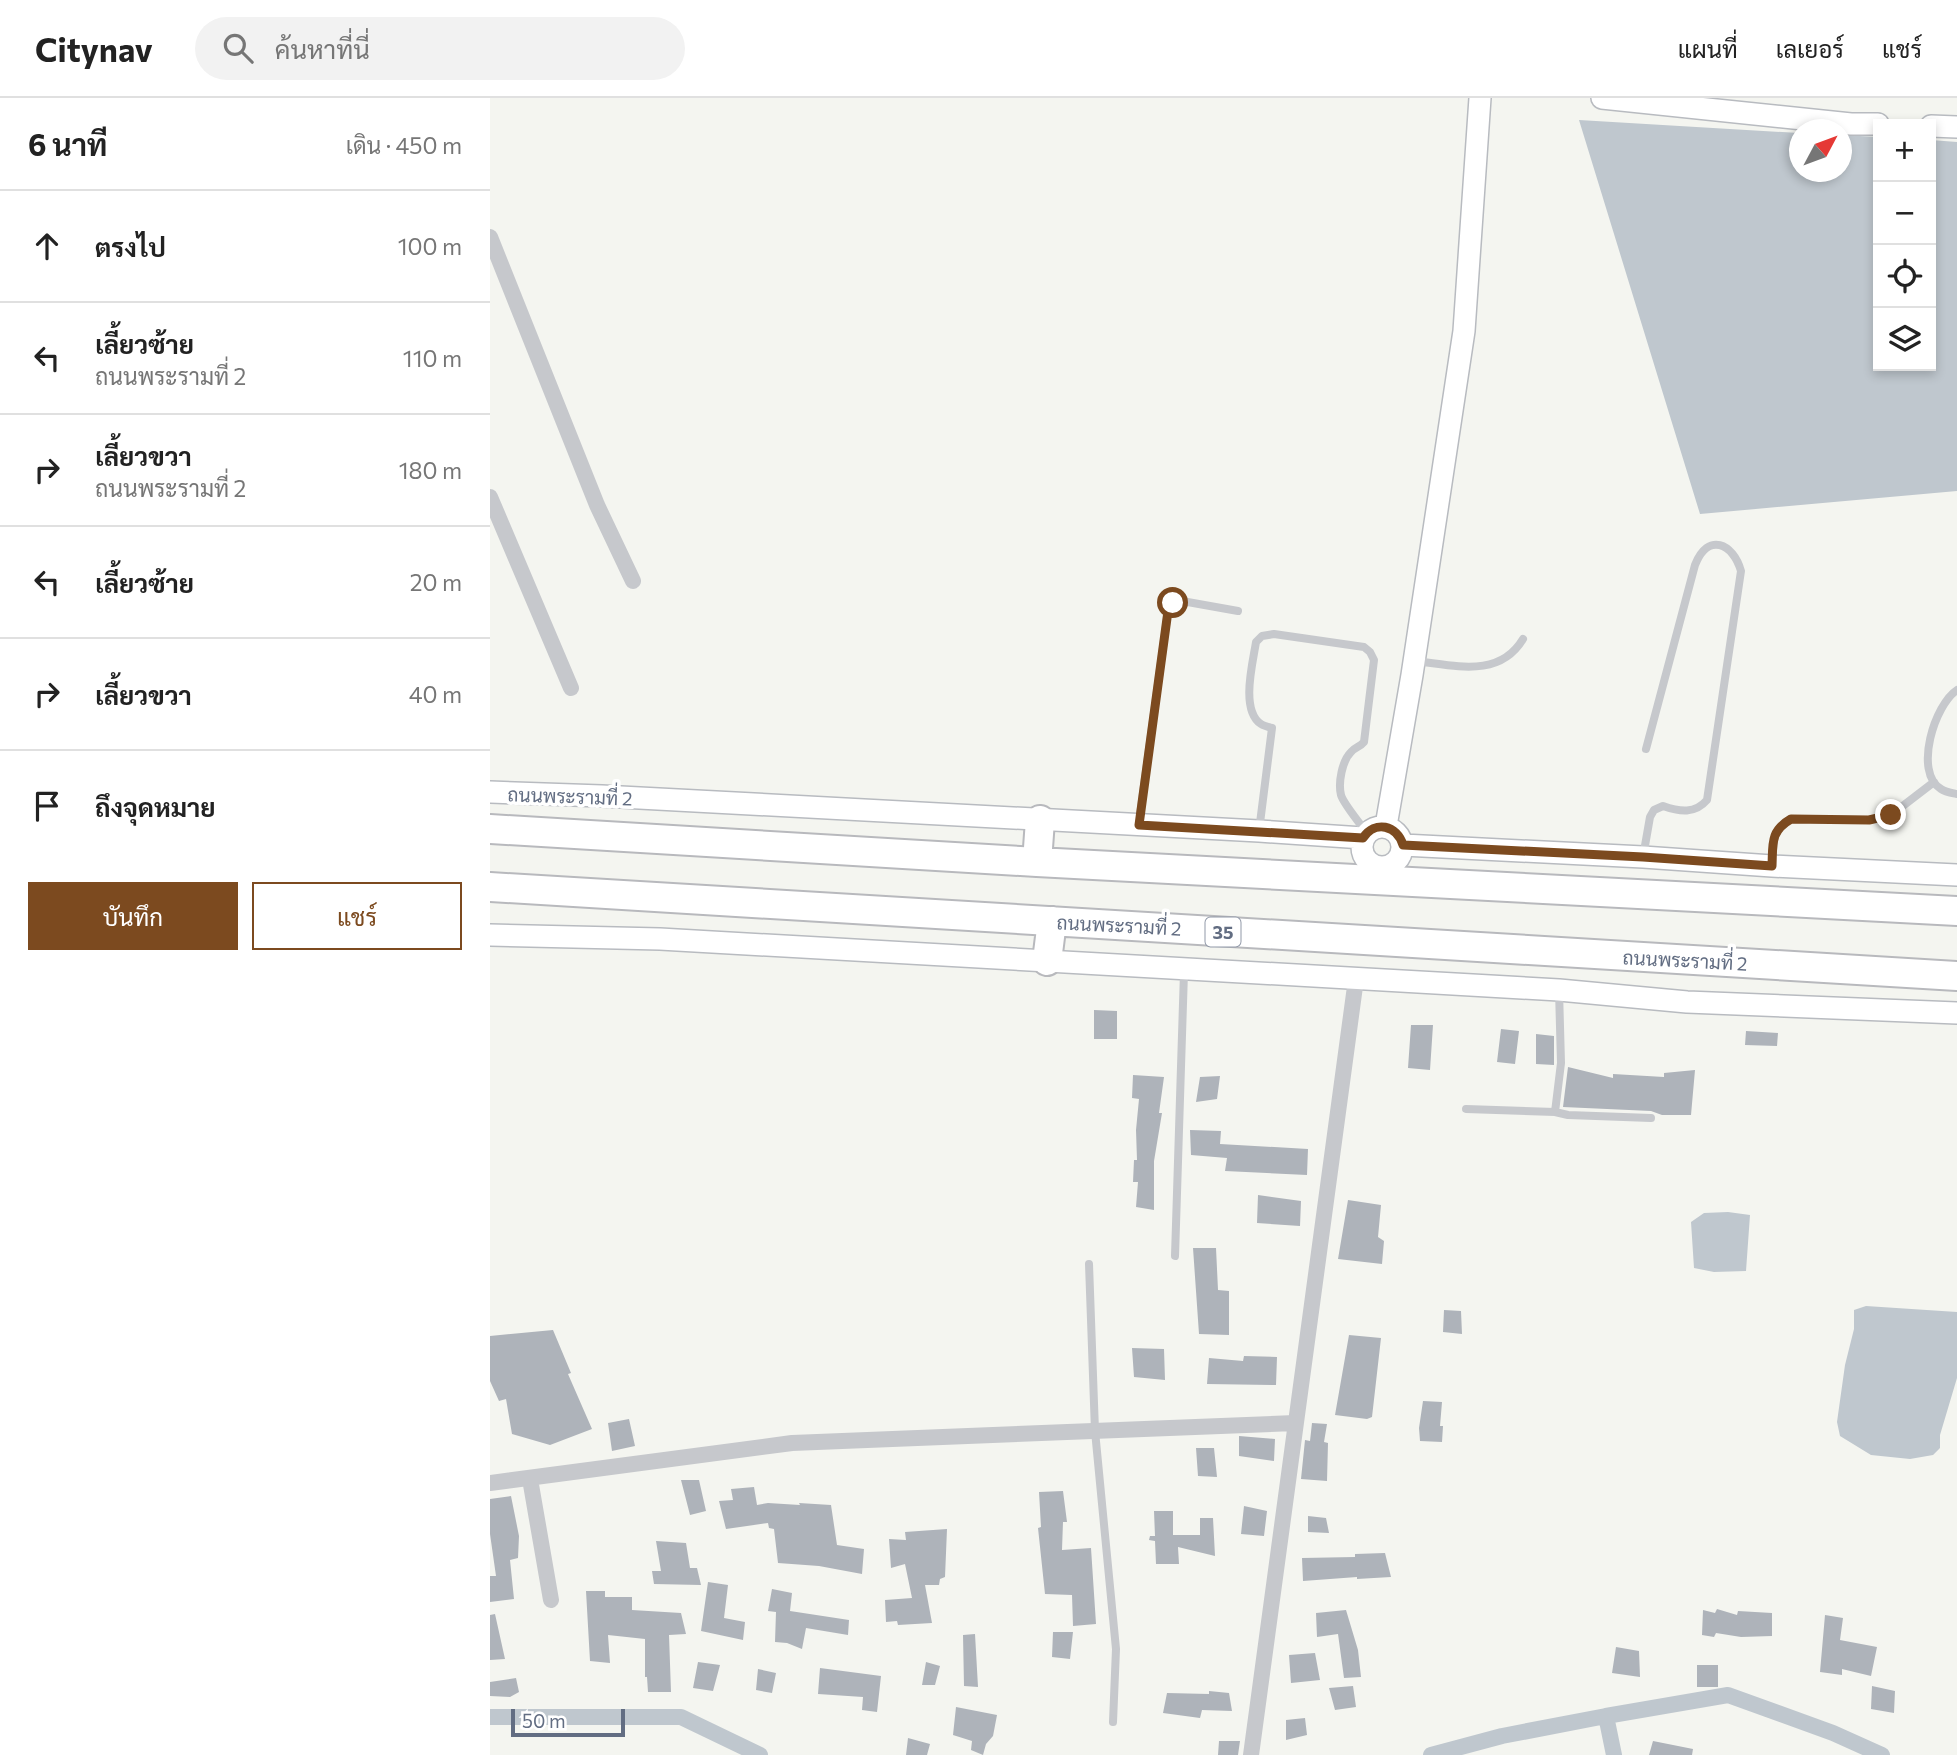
<!DOCTYPE html>
<html lang="th">
<meta charset="utf-8">
<style>
:root{--surface:#fff;--page:#f2f2f2;--text:#222;--muted:#767676;--line:#e0e0e0;--accent:#7c4a1f}
body{margin:0;font-family:Commissioner,Sarabun,sans-serif;background:var(--page);color:var(--text)}
.controls{position:absolute;right:21px;top:21px;display:grid;overflow:hidden;border-radius:0px;box-shadow:0 4px 10px #0003}
.controls button{width:63px;height:63px;display:grid;place-items:center;padding:0;border:0;border-bottom:2px solid var(--line);background:var(--surface);color:var(--text);font:35px sans-serif}
.compass{position:absolute;left:1299px;top:21px;width:63px;height:63px;border-radius:50%;background:var(--surface);box-shadow:0 4px 10px #0003;rotate:49deg}
.scale{position:absolute;left:21px;bottom:18px;width:114px;box-sizing:border-box;padding-left:7px;border:4px solid #626d82;border-top:0;font-size:19px;line-height:24px;white-space:nowrap;color:#626d82;-webkit-text-stroke:5px #fff;paint-order:stroke}
.stop{position:absolute;width:21px;height:21px;margin:-16px;border:5px solid #7c4a1f;border-radius:50%;background:#fff}
.stop.end{background:#7c4a1f;border-color:#fff;box-shadow:0 2px 7px #0008}
.list{margin:0;padding:0;list-style:none}
h2{display:flex;justify-content:space-between;align-items:center;height:91px;margin:0;padding:0 28px;font-size:30px}
h2 small{font-size:23px;font-weight:400;color:var(--muted)}
.list li{display:grid;grid-template-columns:46px 1fr auto;gap:21px;align-items:center;box-sizing:border-box;height:112px;padding:0 28px;border-top:2px solid var(--line)}
.list b{display:block;font-size:26px;white-space:nowrap}
.list p{margin:0;font-size:23px;white-space:nowrap;color:var(--muted)}
.list em{font-size:23px;font-style:normal;color:var(--muted)}
.actions{display:flex;gap:14px;padding:21px 28px}
.actions a{flex:1;padding:16px 0;border:2px solid var(--accent);border-radius:0px;text-align:center;font-size:24px;color:var(--accent)}
.actions .main{background:var(--accent);color:#fff}
.icon{flex:none;width:38px;height:38px;fill:none;stroke:currentColor;stroke-width:2;stroke-linecap:round;stroke-linejoin:round}
.map{position:relative;flex:none;width:1467px;height:1657px;overflow:hidden}
header{display:flex;align-items:center;gap:42px;box-sizing:border-box;height:98px;padding:0 35px;background:var(--surface);border-bottom:2px solid var(--line)}
header strong{font-size:33px}
nav{display:flex;gap:38px;margin-inline-start:auto;font-size:24px}
.search{width:490px;height:63px;background:var(--page);display:flex;align-items:center;gap:18px;box-sizing:border-box;padding:0 24px;border-radius:38px;color:var(--muted);font-size:26px}
main{display:flex}
aside{flex:1;background:var(--surface)}
.map>svg:first-child{display:block}
.water{fill:#bfc7ce}
.lines{fill:none;stroke-linecap:round;stroke-linejoin:round}
.canal{stroke:#bfc7ce;stroke-width:16}
.building{fill:#aeb3ba}
.secondary-casing{stroke:#b8bbc0;stroke-width:24}
.highway-casing{stroke:#b8b9bd;stroke-width:32}
.lane{stroke:#c6c8cc;stroke-width:8}
.street{stroke:#c6c8cc;stroke-width:16}
.secondary{stroke:#fff;stroke-width:21}
.highway{stroke:#fff;stroke-width:28}
.route{stroke:#7c4a1f;stroke-width:9}
.labels{text-anchor:middle;dominant-baseline:central;stroke-width:7;stroke-linejoin:round;paint-order:stroke}
.shield{fill:#fff;stroke:#9199a8;stroke-width:2}
.shield-label{font-size:18px;font-weight:bold;fill:#626d82}
.street-label{font-size:19px;fill:#626d82;stroke:#fff}
</style>
<header>
<strong>Citynav</strong>
<div class="search"><svg class="icon" aria-label="search" viewBox="0 0 24 24"><circle cx="10" cy="10" r="6"/><path d="M15 15l6 6"/></svg>ค้นหาที่นี่</div>
<nav><a>แผนที่</a><a>เลเยอร์</a><a>แชร์</a></nav>
</header>
<main>
<aside>
<h2>6 นาที<small>เดิน · 450 m</small></h2>
<ul class="list">
<li><svg class="icon" aria-label="ahead" viewBox="0 0 24 24"><path d="M12 20V5M6 11l6-6 6 6"/></svg><div><b>ตรงไป</b></div><em>100 m</em></li>
<li><svg class="icon" aria-label="left" viewBox="0 0 24 24"><path d="M17 20v-9H6M10 6l-5 5 5 5"/></svg><div><b>เลี้ยวซ้าย</b><p>ถนนพระรามที่ 2</p></div><em>110 m</em></li>
<li><svg class="icon" aria-label="right" viewBox="0 0 24 24"><path d="M7 20v-9h11M14 6l5 5-5 5"/></svg><div><b>เลี้ยวขวา</b><p>ถนนพระรามที่ 2</p></div><em>180 m</em></li>
<li><svg class="icon" aria-label="left" viewBox="0 0 24 24"><path d="M17 20v-9H6M10 6l-5 5 5 5"/></svg><div><b>เลี้ยวซ้าย</b></div><em>20 m</em></li>
<li><svg class="icon" aria-label="right" viewBox="0 0 24 24"><path d="M7 20v-9h11M14 6l5 5-5 5"/></svg><div><b>เลี้ยวขวา</b></div><em>40 m</em></li>
<li><svg class="icon" aria-label="arrive" viewBox="0 0 24 24"><path d="M6 21V4h12l-3 4 3 4H6"/></svg><div><b>ถึงจุดหมาย</b></div></li>
</ul>
<div class="actions"><a class="main">บันทึก</a><a>แชร์</a></div>
</aside>
<div class="map">
<svg width="1467" height="1657" viewBox="0 0 1467 1657">
<rect width="100%" height="100%" fill="#f4f5f0"/>
<path class="water" d="M1089 22 1309 35 1310 74H1352V37L1388 39V268H1441V42L1467 44V393L1210 416Z
M1238 1114 1260 1117 1256 1173 1224 1174 1204 1170 1201 1124 1214 1115Z
M1376 1208 1467 1214V1280L1450 1337V1350L1443 1357 1420 1361 1381 1357 1350 1338 1347 1324 1355 1267 1364 1231V1212Z"/>
<g class="lines">
<path class="canal" d="M1116 1618 1238 1597 1343 1635 1392 1657
M0 1619H191L270 1657
M941 1657 1012 1638 1116 1618 1124 1657"/>
</g>
<path class="building" d="M604 912 627 913V941H604Z
M921 927H943L940 972 918 970Z
M1011 931 1029 933 1025 966 1007 964Z
M1256 933 1288 935 1287 948 1255 947Z
M1046 936 1064 938V967L1046 966Z
M1078 969 1123 980V976L1174 979V975L1205 972 1201 1017H1172L1161 1013 1073 1009Z
M643 977 674 979 669 1015H672L664 1063V1112L646 1109 648 1084H643L644 1062H647L646 1032 649 1001 642 1000Z
M730 978 727 1001 706 1004 710 979Z
M700 1032 731 1033 730 1046 818 1051 817 1077 735 1073 737 1060 701 1057Z
M768 1097 811 1103 810 1128 767 1125Z
M858 1102 891 1107 888 1139 894 1143 892 1166 848 1161Z
M703 1150H726L728 1192 739 1193V1237L709 1236Z
M954 1212 971 1213 972 1236 953 1234Z
M63 1232 81 1275 78 1276 102 1331 60 1347 22 1336 16 1301 9 1303 0 1283V1238Z
M859 1237 891 1240 882 1319 877 1321 845 1317Z
M642 1250 674 1251 675 1282 644 1279Z
M754 1258 787 1259 786 1287 717 1286 719 1260 753 1263Z
M933 1303 952 1304 950 1328H953L952 1344 930 1343 929 1330Z
M139 1321 145 1348 122 1353 118 1325Z
M822 1325 837 1326 834 1344 838 1345 837 1383 811 1381 815 1342 820 1343Z
M749 1338 785 1341 784 1363 749 1358Z
M706 1350H724L727 1379 708 1378Z
M191 1382H209L216 1413 200 1417Z
M264 1389 267 1407 278 1405 310 1407 309 1405 341 1407 347 1447 374 1451 372 1476 329 1468 288 1465 284 1431 279 1430 278 1425 236 1431 229 1403 243 1402 241 1391Z
M573 1393 577 1424H573L572 1452 601 1450 606 1526 583 1528 582 1497 555 1496 548 1430 551 1429 549 1394Z
M21 1398 29 1438 28 1460 20 1462 24 1501 0 1504V1478H6L0 1436V1401Z
M754 1408 777 1413 774 1438 751 1436Z
M664 1413H683V1437H710V1420H723L725 1458 688 1449 689 1466H666L665 1443 659 1442 660 1438H665Z
M818 1418 836 1420 839 1435 818 1434Z
M457 1431 455 1479 450 1481 449 1487H435L442 1525 408 1527 407 1523 396 1524 395 1502 422 1500 415 1466 401 1470 399 1441 416 1442 415 1434Z
M166 1443 196 1445 200 1470H207L211 1487 164 1486 162 1473H171Z
M895 1455 901 1479 867 1481V1479L813 1483 812 1460 865 1459V1456Z
M218 1484 238 1487 234 1520 255 1524 253 1542 211 1533Z
M282 1491 302 1495 300 1513 359 1522 358 1537 316 1530 312 1551 297 1545 285 1544 286 1514 278 1513Z
M96 1493H115V1499H142V1512L191 1515 196 1536 179 1537 181 1594H158L157 1579H155V1541L118 1537 120 1565 100 1563Z
M1227 1511 1247 1517 1248 1513 1282 1515V1538L1251 1539 1226 1535 1224 1539 1212 1537 1213 1512 1225 1515Z
M856 1512 868 1552 871 1579 854 1580 848 1536 827 1539 826 1515Z
M5 1516 15 1561 0 1562V1517Z
M1335 1517 1353 1520 1350 1542 1387 1549 1381 1578 1352 1571V1577L1330 1574Z
M563 1534H583L580 1561 562 1559Z
M485 1536 488 1589 474 1588 473 1537Z
M1126 1549 1149 1553 1150 1579 1122 1575Z
M825 1555 830 1582 801 1585 799 1557Z
M208 1564 230 1567 223 1593 203 1590Z
M436 1564 450 1568 445 1587H432Z
M1207 1567H1228V1589H1207Z
M330 1570 391 1578 387 1614 372 1612 373 1599 328 1596Z
M268 1571 286 1575 282 1595 266 1592Z
M26 1580 29 1594 20 1599 0 1598V1584Z
M863 1588 866 1609 845 1612 839 1590Z
M1382 1588 1405 1593 1404 1615 1381 1611Z
M719 1593 739 1595 742 1613 712 1612 710 1620 673 1615 677 1595 719 1596Z
M466 1609 507 1617 503 1638 496 1646 493 1657 481 1652 482 1643 463 1637Z
M815 1620 817 1637 796 1642V1622Z
M418 1640 440 1646 437 1657H416Z
M729 1643H750L748 1657H728Z
M1163 1643 1203 1651 1202 1657H1159Z"/>
<g class="lines">
<g class="secondary-casing">
<path id="secondary" d="M1112 0 1361 26H1388
M1441 28 1467 29
M0 694 112 698 769 733 873 740
M896 728 922 577 974 233 990 0
M872 749a20 20 0 1 1 40 0a20 20 0 1 1-40 0Z
M913 747 1153 759 1282 768 1467 777
M0 837 170 841 1069 892 1197 904 1467 915"/>
</g>
<g class="highway-casing">
<path id="highway" d="M0 731 547 764 1467 813
M547 764 550 722
M0 789 1467 878
M557 863 562 823"/>
</g>
<path class="lane" d="M924 563C964 567 1009 581 1033 541
M1467 592C1445 606 1423 674 1451 691 1455 694 1462 695 1467 696
M649 724 678 513 683 505 692 503 748 513
M769 733 782 630C778 629 774 628 771 626 750 612 763 564 766 544L772 538 784 536 874 549 880 554 884 562 874 644C870 649 865 649 861 654 852 663 848 685 851 697 853 705 871 727 877 735
M1153 759 1160 719 1164 712 1173 708C1190 714 1205 716 1217 702L1251 473C1243 445 1218 434 1205 467L1156 651
M1282 765C1284 744 1281 732 1301 721L1379 722 1401 717 1444 684
M976 1011 1065 1014 1078 1017 1161 1020
M1065 1014 1071 965 1069 892
M685 1158 694 874
M599 1166 605 1333 626 1551 623 1624"/>
<path class="street" d="M0 139 107 407 143 483
M0 399 81 590
M40 1381 61 1502
M0 1385 302 1345 805 1325
M761 1657 866 881"/>
<use href="#secondary" class="secondary"/>
<use href="#highway" class="highway"/>
</g>
<g class="lines">
<path class="route" d="M683 505 678 513 649 727 873 740C885 722 907 727 913 747L1153 759 1282 768C1283 746 1280 733 1301 721L1379 722 1401 717"/>
</g>
<g class="labels">
<rect class="shield" x="715.5" y="819.5" width="35" height="29" rx="5"/>
<g class="shield-label">
<text x="733" y="834">35</text>
</g>
<g class="street-label">
<text transform="translate(80 698) rotate(2)">ถนนพระรามที่ 2</text>
<text transform="translate(629 827) rotate(3)">ถนนพระรามที่ 2</text>
<text transform="translate(1195 862) rotate(3)">ถนนพระรามที่ 2</text>
</g>
</g>
</svg>
<div class="controls">
<button>+</button>
<button>−</button>
<button><svg class="icon" aria-label="locate" viewBox="0 0 24 24"><circle cx="12" cy="12" r="6"/><path d="M12 2v4M12 18v4M2 12h4M18 12h4"/></svg></button>
<button><svg class="icon" aria-label="layers" viewBox="0 0 24 24"><path d="M12 4l9 5-9 5-9-5zM3 14l9 5 9-5"/></svg></button>
</div>
<svg class="compass" viewBox="-18 -18 36 36"><path d="M0-13l5 13h-10z" fill="#e53935"/><path d="M0 13l5-13h-10z" fill="#767676"/></svg>
<div class="scale">50 m</div>
<div class="stop" style="left:683px;top:505px"></div>
<div class="stop end" style="left:1401px;top:717px"></div>
</div>
</main>
